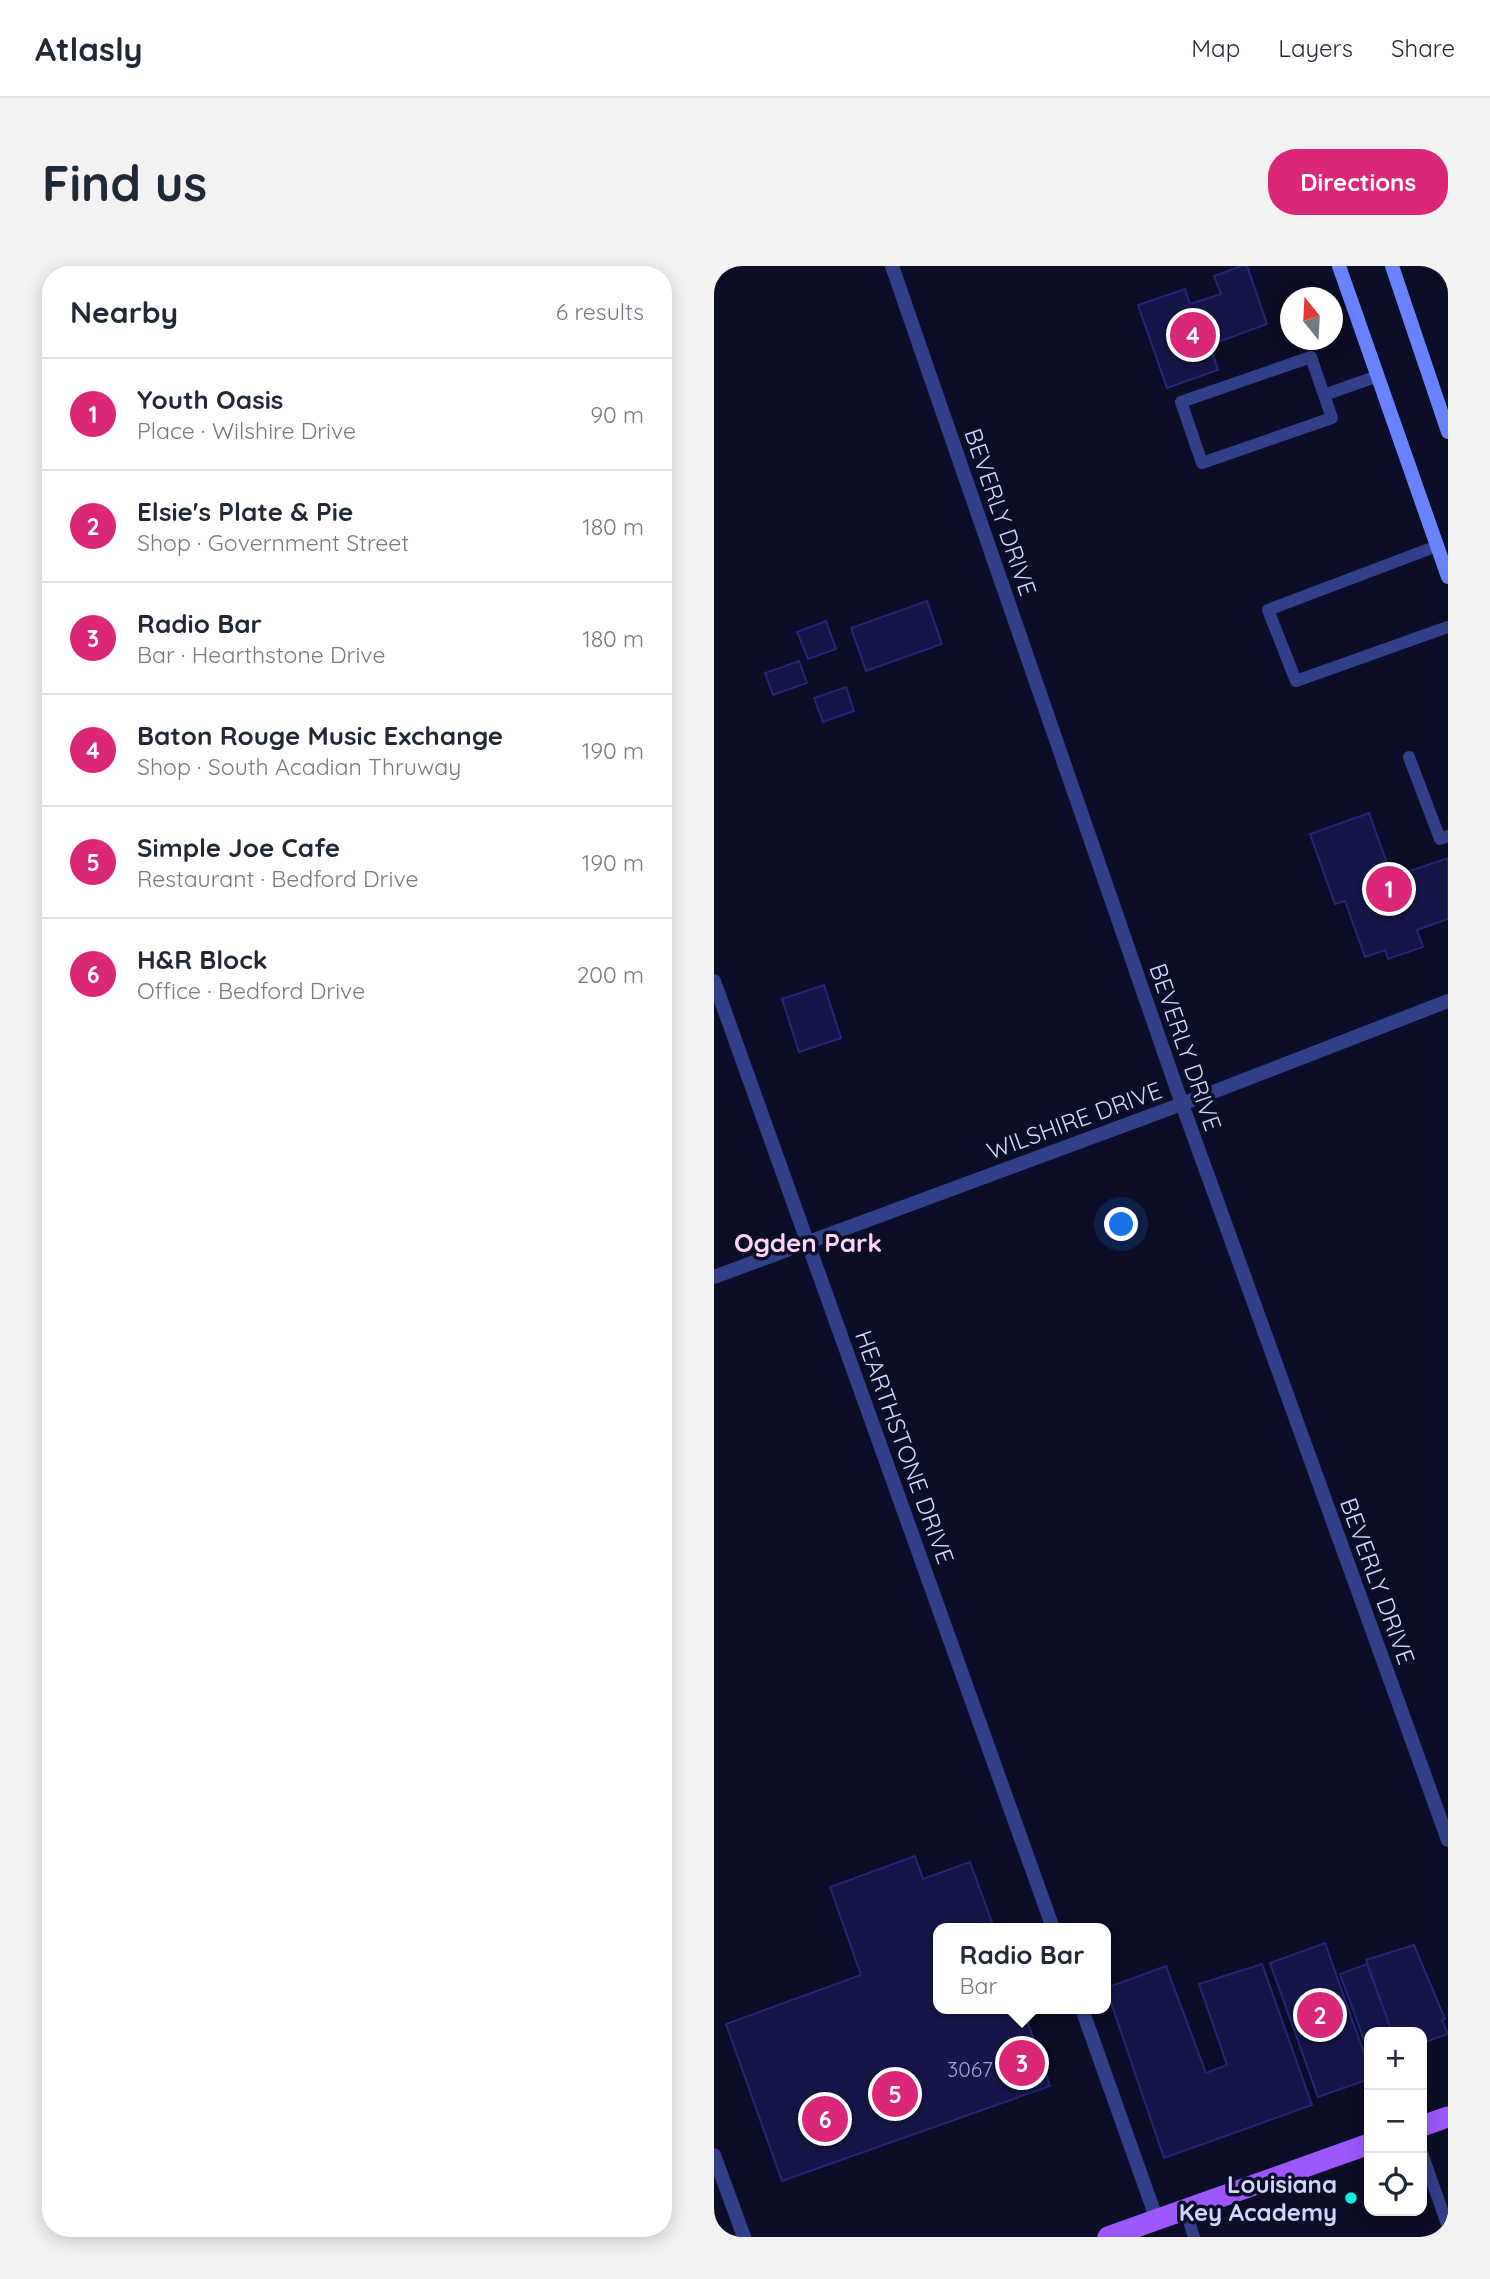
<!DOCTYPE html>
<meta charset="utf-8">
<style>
:root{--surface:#fff;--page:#f2f2f3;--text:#1f2937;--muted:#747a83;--line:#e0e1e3;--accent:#db2777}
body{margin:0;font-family:Quicksand,sans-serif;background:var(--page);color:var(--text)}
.controls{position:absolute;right:21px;bottom:21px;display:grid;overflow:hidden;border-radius:14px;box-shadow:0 4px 18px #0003}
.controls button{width:63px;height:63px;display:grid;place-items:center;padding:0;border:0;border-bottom:2px solid var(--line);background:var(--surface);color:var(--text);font:35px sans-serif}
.compass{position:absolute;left:566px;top:21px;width:63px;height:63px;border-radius:50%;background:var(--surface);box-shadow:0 4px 18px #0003;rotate:342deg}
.you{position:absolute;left:408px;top:959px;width:24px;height:24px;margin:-18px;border:5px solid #fff;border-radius:50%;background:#1a73e8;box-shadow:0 0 0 10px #1a73e833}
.badge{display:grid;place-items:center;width:46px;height:46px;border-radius:50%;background:var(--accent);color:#fff;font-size:23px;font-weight:700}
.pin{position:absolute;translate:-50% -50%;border:4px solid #fff;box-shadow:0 2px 7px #0006}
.popup{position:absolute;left:219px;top:1657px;width:178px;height:91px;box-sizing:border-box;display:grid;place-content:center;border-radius:14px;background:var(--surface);filter:drop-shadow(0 2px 5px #0005);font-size:23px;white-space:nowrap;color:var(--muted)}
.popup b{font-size:26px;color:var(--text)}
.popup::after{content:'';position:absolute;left:50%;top:100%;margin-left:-14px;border:14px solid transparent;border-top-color:var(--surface)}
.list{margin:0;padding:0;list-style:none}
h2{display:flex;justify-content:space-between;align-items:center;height:91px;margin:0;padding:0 28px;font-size:30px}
h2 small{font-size:23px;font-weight:400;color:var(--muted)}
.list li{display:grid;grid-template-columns:46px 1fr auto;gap:21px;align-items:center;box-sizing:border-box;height:112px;padding:0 28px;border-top:2px solid var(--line)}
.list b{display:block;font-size:26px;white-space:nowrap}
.list p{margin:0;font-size:23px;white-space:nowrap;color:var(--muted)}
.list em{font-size:23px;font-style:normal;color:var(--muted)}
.icon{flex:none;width:38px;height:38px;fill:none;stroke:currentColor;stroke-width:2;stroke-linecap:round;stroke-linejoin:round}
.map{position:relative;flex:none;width:734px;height:1971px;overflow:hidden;border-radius:28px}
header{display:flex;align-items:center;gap:42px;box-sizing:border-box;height:98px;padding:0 35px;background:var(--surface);border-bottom:2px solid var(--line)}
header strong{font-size:33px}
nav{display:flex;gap:38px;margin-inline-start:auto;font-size:24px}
.intro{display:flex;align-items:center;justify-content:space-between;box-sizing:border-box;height:168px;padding:0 42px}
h1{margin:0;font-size:49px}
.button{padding:18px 32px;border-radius:28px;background:var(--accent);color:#fff;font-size:24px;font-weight:700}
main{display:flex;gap:42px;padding:0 42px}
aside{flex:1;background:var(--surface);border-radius:28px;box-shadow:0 4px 18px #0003}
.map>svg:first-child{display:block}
.building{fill:#161649;stroke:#252677;stroke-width:2}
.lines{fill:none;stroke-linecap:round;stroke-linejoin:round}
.lane{stroke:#32408a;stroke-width:12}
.street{stroke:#32408a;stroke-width:14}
.secondary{stroke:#6783ff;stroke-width:14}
.primary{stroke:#9e57ff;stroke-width:21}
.poi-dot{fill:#00fbe1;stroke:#0c0d26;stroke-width:2.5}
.labels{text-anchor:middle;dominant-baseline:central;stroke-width:7;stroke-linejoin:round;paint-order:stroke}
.number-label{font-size:21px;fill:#a2a5d2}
.street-label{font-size:24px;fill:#d0d5ff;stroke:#0c0d26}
.poi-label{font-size:24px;font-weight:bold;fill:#d0d5ff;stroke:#0c0d26;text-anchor:end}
.neighbourhood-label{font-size:26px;font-weight:bold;fill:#ffd2f8;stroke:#0c0d26}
</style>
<header>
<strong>Atlasly</strong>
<nav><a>Map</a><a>Layers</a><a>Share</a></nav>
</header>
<div class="intro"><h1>Find us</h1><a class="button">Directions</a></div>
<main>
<aside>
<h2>Nearby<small>6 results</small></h2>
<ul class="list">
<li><span class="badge">1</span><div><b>Youth Oasis</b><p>Place · Wilshire Drive</p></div><em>90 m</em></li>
<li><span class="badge">2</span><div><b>Elsie's Plate &amp; Pie</b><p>Shop · Government Street</p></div><em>180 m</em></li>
<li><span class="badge">3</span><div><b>Radio Bar</b><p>Bar · Hearthstone Drive</p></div><em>180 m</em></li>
<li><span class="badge">4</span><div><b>Baton Rouge Music Exchange</b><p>Shop · South Acadian Thruway</p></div><em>190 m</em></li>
<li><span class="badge">5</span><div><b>Simple Joe Cafe</b><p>Restaurant · Bedford Drive</p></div><em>190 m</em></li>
<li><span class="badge">6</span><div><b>H&amp;R Block</b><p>Office · Bedford Drive</p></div><em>200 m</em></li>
</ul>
</aside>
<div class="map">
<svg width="734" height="1971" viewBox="0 0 734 1971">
<rect width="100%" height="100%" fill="#0c0d26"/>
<path class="building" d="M527 0H533L553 58 496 79 504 104 453 122 424 39 471 23 476 38 507 28 500 10Z
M213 335 228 378 152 405 137 362Z
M112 355 122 383 94 393 83 366Z
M85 395 93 417 59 429 51 407Z
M132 421 140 445 109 456 100 432Z
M655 547 678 611 734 592V653L703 664 709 681 674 693 671 684 651 691 631 635 621 638 596 568Z
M110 719 127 772 85 786 68 733Z
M201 1590 209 1613 256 1596 280 1662H224V1743H309L336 1820 68 1915 12 1758 147 1709 116 1621Z
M611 1677 655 1801V1813L604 1831 556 1697Z
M700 1679 731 1753 728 1754 734 1768 708 1777V1766H678L652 1694Z
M548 1698 598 1839 450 1892 392 1722 452 1700 492 1807 513 1799 485 1718Z
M653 1698 678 1766H655V1788L626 1708Z"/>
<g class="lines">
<path class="lane" d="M610 129 618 152 488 197 467 136 597 91 610 129 664 110
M723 280 554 344 582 415 734 361
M695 491 726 573 734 570
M708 1887 734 1961
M471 1943 480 1971"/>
<path class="street" d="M178 0 468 838 734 1574
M0 715 339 1662
M0 1011 468 838 734 735
M368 1743 443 1954
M0 1889 30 1971"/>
<path class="secondary" d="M625 0 734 311
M678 0 734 166"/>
<path class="primary" d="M708 1860 734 1851
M394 1971 655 1878"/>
</g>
<circle class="poi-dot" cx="637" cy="1932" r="7"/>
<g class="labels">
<g class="number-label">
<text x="256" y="1803">3067</text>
</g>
<g class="street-label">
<text transform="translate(287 246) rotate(71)">BEVERLY DRIVE</text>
<text transform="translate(472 781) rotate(71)">BEVERLY DRIVE</text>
<text transform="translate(360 854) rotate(-20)">WILSHIRE DRIVE</text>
<text transform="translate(191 1181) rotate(70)">HEARTHSTONE DRIVE</text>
<text transform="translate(664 1315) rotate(70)">BEVERLY DRIVE</text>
</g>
<g class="poi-label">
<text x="623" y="1918">Louisiana<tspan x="623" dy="28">Key Academy</tspan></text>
</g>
<g class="neighbourhood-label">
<text x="94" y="976">Ogden Park</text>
</g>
</g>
</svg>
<div class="controls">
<button>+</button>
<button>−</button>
<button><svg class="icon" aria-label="locate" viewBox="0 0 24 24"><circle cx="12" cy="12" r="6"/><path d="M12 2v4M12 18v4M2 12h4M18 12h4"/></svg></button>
</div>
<svg class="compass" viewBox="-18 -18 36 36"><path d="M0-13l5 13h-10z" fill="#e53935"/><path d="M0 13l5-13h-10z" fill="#747a83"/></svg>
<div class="you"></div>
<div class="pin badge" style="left:675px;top:623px">1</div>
<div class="pin badge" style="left:606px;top:1749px">2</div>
<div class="pin badge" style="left:308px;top:1797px">3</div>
<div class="popup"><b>Radio Bar</b>Bar</div>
<div class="pin badge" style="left:479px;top:69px">4</div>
<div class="pin badge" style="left:181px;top:1828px">5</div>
<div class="pin badge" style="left:111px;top:1853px">6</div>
</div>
</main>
